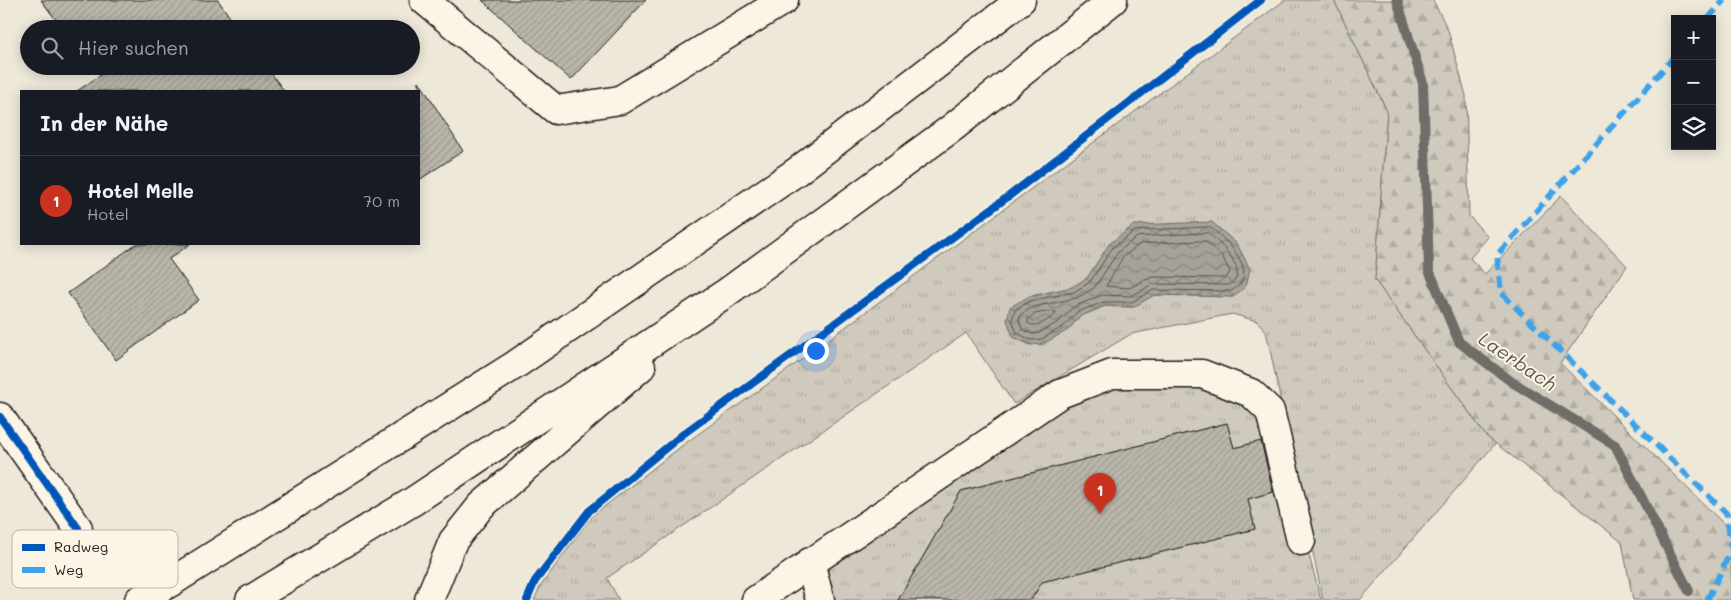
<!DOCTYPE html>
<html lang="de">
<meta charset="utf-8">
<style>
:root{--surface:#171b24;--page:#20242c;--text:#f1f3f6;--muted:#9ea1a6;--line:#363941;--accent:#c8321e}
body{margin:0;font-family:Mali,sans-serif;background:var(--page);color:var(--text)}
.controls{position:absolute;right:15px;top:15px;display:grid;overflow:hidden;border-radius:0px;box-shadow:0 2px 12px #0003}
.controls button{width:45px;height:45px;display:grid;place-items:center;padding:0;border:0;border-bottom:1px solid var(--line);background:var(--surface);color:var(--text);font:25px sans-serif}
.you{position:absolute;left:815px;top:350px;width:18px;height:18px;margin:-12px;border:4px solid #fff;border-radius:50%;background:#1a73e8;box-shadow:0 0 0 8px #1a73e833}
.badge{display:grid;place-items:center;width:32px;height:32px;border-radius:50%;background:var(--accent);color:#fff;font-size:16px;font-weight:700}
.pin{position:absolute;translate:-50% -41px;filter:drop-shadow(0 1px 2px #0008)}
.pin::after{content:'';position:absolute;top:26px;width:18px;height:15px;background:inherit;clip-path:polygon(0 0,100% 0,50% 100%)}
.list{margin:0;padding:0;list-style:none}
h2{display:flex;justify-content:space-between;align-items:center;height:65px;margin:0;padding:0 20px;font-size:21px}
h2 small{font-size:16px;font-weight:400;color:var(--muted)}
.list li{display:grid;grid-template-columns:32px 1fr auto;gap:15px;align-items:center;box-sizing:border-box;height:90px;padding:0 20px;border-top:1px solid var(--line)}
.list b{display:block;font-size:19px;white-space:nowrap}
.list p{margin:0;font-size:16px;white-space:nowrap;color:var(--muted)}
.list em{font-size:16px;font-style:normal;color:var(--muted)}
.icon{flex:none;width:28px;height:28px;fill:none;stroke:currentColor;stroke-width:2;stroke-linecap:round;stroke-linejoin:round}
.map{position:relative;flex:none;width:1731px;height:600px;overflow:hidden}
.search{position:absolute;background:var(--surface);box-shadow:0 2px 12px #0003;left:20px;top:20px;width:400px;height:55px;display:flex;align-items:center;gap:12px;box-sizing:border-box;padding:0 18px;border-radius:28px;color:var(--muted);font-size:19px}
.panel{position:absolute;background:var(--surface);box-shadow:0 2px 12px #0003;left:20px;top:90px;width:400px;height:155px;border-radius:0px}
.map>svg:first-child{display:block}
.grass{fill:url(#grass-tufts);stroke:#76736c;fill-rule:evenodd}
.forest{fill:url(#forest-firs);stroke:#76736c}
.water{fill:url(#water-waves);stroke:#6f6c67}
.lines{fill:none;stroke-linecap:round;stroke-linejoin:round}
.shore{stroke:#54524e;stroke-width:1}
.stream{stroke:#6f6c67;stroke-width:10}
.building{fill:url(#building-hatch);stroke:#1c1c1c}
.minor-casing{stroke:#1c1c1c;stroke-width:31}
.highway-casing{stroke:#1c1c1c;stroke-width:31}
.minor{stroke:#fcf5e5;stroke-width:28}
.highway{stroke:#fcf5e5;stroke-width:28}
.quiet{stroke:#3da2ea;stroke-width:6;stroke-dasharray:12 6;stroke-linecap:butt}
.cycleway-casing{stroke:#fcf5e5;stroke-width:11}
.cycleway{stroke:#0057b8;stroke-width:8}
.labels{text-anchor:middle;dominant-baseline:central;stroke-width:4;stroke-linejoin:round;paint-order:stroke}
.water-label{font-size:19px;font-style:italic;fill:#5b5854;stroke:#fcf5e5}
.key{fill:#fcf5e5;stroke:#b9b4a9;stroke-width:1}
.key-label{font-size:14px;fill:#1c1c1c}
</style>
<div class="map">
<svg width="1731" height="600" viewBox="0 0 1731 600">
<defs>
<pattern id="grass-tufts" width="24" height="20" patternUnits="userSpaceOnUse" patternTransform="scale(1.25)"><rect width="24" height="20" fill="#cfcabd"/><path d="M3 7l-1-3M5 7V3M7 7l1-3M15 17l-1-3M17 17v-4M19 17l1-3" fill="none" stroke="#b1ada2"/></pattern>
<pattern id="forest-firs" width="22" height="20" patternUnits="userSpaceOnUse" patternTransform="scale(1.25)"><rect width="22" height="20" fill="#cfcabd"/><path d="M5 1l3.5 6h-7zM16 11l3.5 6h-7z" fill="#b1ada2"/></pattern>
<pattern id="water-waves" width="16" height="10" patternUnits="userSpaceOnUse" patternTransform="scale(1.25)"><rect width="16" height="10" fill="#a7a299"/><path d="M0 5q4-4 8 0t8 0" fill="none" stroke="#87837c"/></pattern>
<pattern id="building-hatch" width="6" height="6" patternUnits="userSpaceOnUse" patternTransform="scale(1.25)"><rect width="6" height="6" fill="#bab6aa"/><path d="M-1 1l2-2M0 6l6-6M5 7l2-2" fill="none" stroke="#9f9c92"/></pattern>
</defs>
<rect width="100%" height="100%" fill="#eee8d9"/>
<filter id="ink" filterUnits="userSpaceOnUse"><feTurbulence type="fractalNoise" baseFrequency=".02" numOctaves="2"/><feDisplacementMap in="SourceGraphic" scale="10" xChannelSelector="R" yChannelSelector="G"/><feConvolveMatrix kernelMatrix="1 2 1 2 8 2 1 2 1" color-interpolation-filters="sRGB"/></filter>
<g filter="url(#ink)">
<path class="grass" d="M1285 0H1334L1387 111 1375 280 1486 436 1496 443 1360 600H1323L1266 331 1257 321 1232 314 1131 334 1014 404 966 333 607 578 619 600H534L540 587 591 517 683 445 793 366ZM1097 265 1233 297 1154 295 1133 307 1105 306 1079 317 1068 330 1028 297 1073 287 1087 278Z
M1202 374 1270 411 1321 600H1031L1042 582 1255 529 1248 499 1280 490 1267 440 1234 448 1227 423 961 491 898 600H820L810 562 1060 394Z"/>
<path class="forest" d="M1334 0H1433L1448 30 1466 96 1469 216 1488 237 1470 258 1485 274 1561 196 1627 266 1560 363 1731 531V600H1633L1622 542 1486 436 1375 280 1387 111Z"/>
<path class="water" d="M1212 222 1237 244 1250 269 1246 286 1233 297 1154 295 1134 307 1105 306 1079 317 1068 330 1043 344 1030 345 1013 337 1007 320 1010 307 1028 297 1072 287 1087 278 1109 244 1134 225Z"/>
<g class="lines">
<path class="shore" d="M1210 227C1223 237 1255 266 1240 284 1238 287 1234 289 1231 291L1153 290 1132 302H1104L1077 312 1064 326 1042 339 1031 340 1017 333 1012 320 1015 310 1030 301 1074 292 1090 282 1113 247 1135 231Z
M1208 233C1218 241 1245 266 1235 280 1234 282 1231 283 1229 285L1153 284 1131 296 1102 295 1073 307 1060 321 1039 333 1032 334 1022 329 1019 320 1020 315 1033 307 1077 298 1094 288 1118 252 1137 237Z
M1205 241 1222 256 1230 272 1226 278 1152 277 1129 288 1106 286 1123 257 1140 244Z
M1053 311 1056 312 1055 315C1047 320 1037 329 1028 323V319L1035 314Z"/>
<path class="stream" d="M1397 0 1423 83 1429 270 1459 342 1512 382 1615 445 1689 591"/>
</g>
<path class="building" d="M41 0H218L238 29H63Z
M482 0H646L571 80Z
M114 66H266L284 91H77Z
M419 81 463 151 419 180Z
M136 244H190L169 259 199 300 116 360 68 293Z
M1227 423 1234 448 1261 441 1273 492 1248 499 1255 529 1042 582 1031 600H898L961 491Z"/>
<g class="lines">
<g class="minor-casing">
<path id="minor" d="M424 0 556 110 620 100 784 0
M0 417 78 528
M810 562 820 600
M756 600 1060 394 1112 374H1202L1251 393 1270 411 1301 541"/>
</g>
<g class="highway-casing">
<path id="highway" d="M139 600 173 581 515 365 796 172 1021 0
M250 600 412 502 726 293 952 128 1113 0
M429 600 453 541 481 506 641 367"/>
</g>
<use href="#minor" class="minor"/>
<use href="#highway" class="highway"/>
<path class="quiet" d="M1708 19 1724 0
M1675 56 1497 255 1501 293 1727 514 1731 548
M1707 600 1731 551"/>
<g class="cycleway-casing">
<path id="cycleway" d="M0 417 78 528
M527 600 535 581 589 511 683 434 1009 196 1261 0"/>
</g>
<use href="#cycleway" class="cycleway"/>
</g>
</g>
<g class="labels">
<g class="water-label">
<text transform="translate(1518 361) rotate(34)">Laerbach</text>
</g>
</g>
<rect x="12" y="530" width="166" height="58" rx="8" class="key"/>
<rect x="22" y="544" width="23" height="7" fill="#0057b8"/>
<rect x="22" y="567" width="23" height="6" fill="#3da2ea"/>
<g class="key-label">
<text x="54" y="552">Radweg</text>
<text x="54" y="575">Weg</text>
</g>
</svg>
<div class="controls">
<button>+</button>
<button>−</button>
<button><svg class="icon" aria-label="layers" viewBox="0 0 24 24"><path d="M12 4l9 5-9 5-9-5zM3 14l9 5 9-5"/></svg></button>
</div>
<div class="you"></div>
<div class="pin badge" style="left:1100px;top:514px">1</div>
<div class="search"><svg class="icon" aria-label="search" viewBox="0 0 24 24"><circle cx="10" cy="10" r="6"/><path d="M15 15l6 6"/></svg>Hier suchen</div>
<section class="panel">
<h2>In der Nähe<small></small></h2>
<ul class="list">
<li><span class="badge">1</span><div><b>Hotel Melle</b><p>Hotel</p></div><em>70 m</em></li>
</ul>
</section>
</div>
